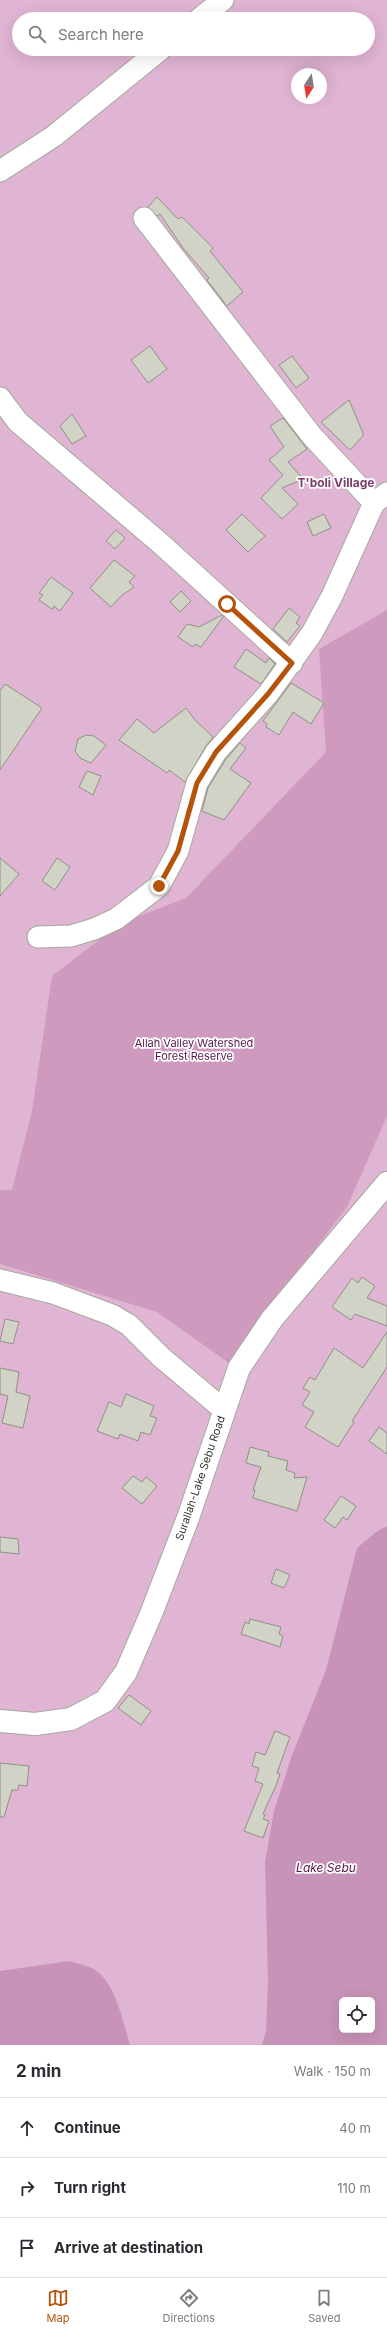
<!DOCTYPE html>
<meta charset="utf-8">
<style>
:root{--surface:#fff;--page:#f7f7f7;--text:#2b2b33;--muted:#7c7c81;--line:#e1e1e2;--accent:#b45309}
body{margin:0;font-family:Inter,sans-serif;background:var(--page);color:var(--text)}
.controls{position:absolute;right:12px;bottom:12px;display:grid;overflow:hidden;border-radius:6px;box-shadow:0 4px 16px #0002}
.controls button{width:36px;height:36px;display:grid;place-items:center;padding:0;border:0;border-bottom:1px solid var(--line);background:var(--surface);color:var(--text);font:20px sans-serif}
.compass{position:absolute;left:291px;top:68px;width:36px;height:36px;border-radius:50%;background:var(--surface);box-shadow:0 4px 16px #0002;rotate:192deg}
.stop{position:absolute;width:12px;height:12px;margin:-9px;border:3px solid #b45309;border-radius:50%;background:#fff}
.stop.end{background:#b45309;border-color:#fff;box-shadow:0 1px 4px #0008}
.list{margin:0;padding:0;list-style:none}
h2{display:flex;justify-content:space-between;align-items:center;height:52px;margin:0;padding:0 16px;font-size:17px}
h2 small{font-size:13px;font-weight:400;color:var(--muted)}
.list li{display:grid;grid-template-columns:26px 1fr auto;gap:12px;align-items:center;box-sizing:border-box;height:60px;padding:0 16px;border-top:1px solid var(--line)}
.list b{display:block;font-size:15px;white-space:nowrap}
.list em{font-size:13px;font-style:normal;color:var(--muted)}
.icon{flex:none;width:22px;height:22px;fill:none;stroke:currentColor;stroke-width:2;stroke-linecap:round;stroke-linejoin:round}
.map{position:relative;flex:none;width:387px;height:2045px;overflow:hidden}
.search{position:absolute;background:var(--surface);box-shadow:0 4px 16px #0002;left:12px;right:12px;top:12px;height:44px;display:flex;align-items:center;gap:10px;box-sizing:border-box;padding:0 14px;border-radius:22px;color:var(--muted);font-size:15px}
.sheet{height:232px;background:var(--surface)}
nav{display:flex;justify-content:space-around;align-items:center;box-sizing:border-box;height:56px;border-top:1px solid var(--line);background:var(--surface);font-size:11px;color:var(--muted)}
nav a{display:grid;justify-items:center;gap:2px}
nav .on{color:var(--accent)}
.map>svg:first-child{display:block}
.green{fill:#e0b4d3;fill-rule:evenodd}
.forest{fill:#ce9bbf}
.water{fill:#c793b8;fill-rule:evenodd}
.building{fill:#d1d3c6;stroke:#909185}
.lines{fill:none;stroke-linecap:round;stroke-linejoin:round}
.minor-casing{stroke:#a7a99d;stroke-width:23}
.major-casing{stroke:#a7a99d;stroke-width:24}
.minor{stroke:#fff;stroke-width:21}
.major{stroke:#fff;stroke-width:22}
.route{stroke:#b45309;stroke-width:5}
.labels{text-anchor:middle;dominant-baseline:central;stroke-width:3.5;stroke-linejoin:round;paint-order:stroke}
.park-label{font-size:11px;fill:#571a4a;stroke:#fff}
.street-label{font-size:11px;fill:#353631;stroke:#fff}
.neighbourhood-label{font-size:12px;font-weight:bold;fill:#7b406c;stroke:#fff}
.water-label{font-size:12px;font-style:italic;fill:#521545;stroke:#fff}
</style>
<div class="map">
<svg width="387" height="2045" viewBox="0 0 387 2045">
<rect width="100%" height="100%" fill="#f0f1e4"/>
<path class="green" d="M0 0H387V2045H0ZM19 19H368V49H19ZM297 74H321V98H297ZM342 2000H372V2030H342Z"/>
<path class="forest" d="M387 610V1116L347 1207 229 1363 157 1312 0 1264V1190H12L32 1111 52 976 121 923 186 898 326 752 319 649Z"/>
<path class="water" d="M387 1526V2045H262L266 2031 268 1982 265 1862 274 1811 291 1758 326 1670 357 1548 376 1532ZM342 2000H372V2030H342Z
M69 1961C78 1964 92 1966 98 1972 116 1987 124 2024 130 2045H0V1971Z"/>
<path class="building" d="M157 197 178 219 182 217 213 248 210 251 243 292 227 306 207 280 209 278 183 248 160 214 157 216 148 207Z
M150 346 167 369 148 383 131 360Z
M292 356 309 378 296 388 279 365Z
M349 400 363 433V436L350 450 321 422Z
M72 414 86 436 72 444 60 426Z
M283 418 307 449 288 462 303 479 282 488 298 504 282 519 261 498 283 475 269 460 284 447 270 426Z
M242 514 265 536 248 552 226 530Z
M324 514 331 528 313 536 307 522Z
M116 530 125 538 115 549 106 541Z
M114 560 135 576 129 582 134 587 121 596 111 607 90 588Z
M51 577 73 593 60 611 54 606 52 609 39 600 43 595 39 593Z
M181 591 191 601 180 612 170 602Z
M289 608 300 617 296 623 300 626 287 642 273 629Z
M222 615 223 617 201 647 195 644 193 647 178 637 187 624 199 627Z
M246 649 266 663 269 658 275 664 261 684 234 667Z
M291 683 324 703 311 724 293 712 279 735 266 727 267 724 263 721Z
M5 684 42 708 0 770V691Z
M186 708 195 720 213 737 206 746 185 782 169 770 167 773 119 740 137 719 154 733Z
M86 735 94 736 106 745 91 763 80 758 75 751 78 739Z
M240 743 246 748 230 769 251 783 224 820 202 811 208 788 226 759Z
M87 771 101 776 93 795 79 787Z
M0 858 19 874 0 896Z
M57 858 70 867 55 890 42 881Z
M362 1277 375 1286 367 1298 387 1306V1326L355 1314 351 1320 332 1307 352 1278 358 1283Z
M5 1319 19 1322 13 1344 0 1341Z
M387 1332V1367L352 1421 354 1422 338 1447 305 1427 314 1412 302 1405 310 1392 303 1388 310 1377 315 1380 334 1348 363 1368Z
M0 1368 19 1372 16 1392 30 1396 23 1428 2 1423 8 1396 0 1394Z
M126 1394 154 1406 150 1416 157 1418 150 1435 141 1432 138 1441 120 1434 118 1439 97 1431 109 1402 121 1407Z
M379 1427 387 1433V1454L369 1441Z
M250 1447 269 1452 268 1456 288 1461 286 1470 295 1473 294 1478 307 1477 297 1511 253 1498 255 1490H253L261 1467 246 1463Z
M133 1476 142 1482 146 1477 157 1486 142 1504 122 1488Z
M341 1496 356 1506 347 1520 343 1517 335 1528 324 1520Z
M0 1537 18 1539 19 1554 0 1552Z
M276 1569 290 1575 284 1588 271 1583Z
M250 1619 281 1627 279 1634 283 1636 280 1647 241 1634 245 1622 249 1624Z
M129 1695 151 1711 141 1725 118 1708Z
M275 1731 290 1737 277 1773 280 1774 277 1783 263 1814 265 1815 263 1819 269 1821 263 1838 244 1831 263 1784 255 1781 259 1768 252 1766 256 1752 265 1755Z
M0 1763 29 1766 27 1786 19 1785 18 1790H12L4 1817H0Z"/>
<g class="lines">
<g class="minor-casing">
<path id="minor" d="M199 19 223 0
M0 171 54 136 161 49
M144 218 312 436 374 503
M0 398 18 422 160 543 292 663
M38 937 71 936 94 929 116 919 159 886 178 851 197 783 216 752 268 694 312 633 332 596 374 503 387 493
M0 1280 53 1293 112 1315 129 1325 161 1357 224 1410"/>
</g>
<g class="major-casing">
<path id="major" d="M0 1721 35 1724 71 1719 105 1701 126 1672 151 1614 188 1518 239 1368 272 1319 387 1183"/>
</g>
<use href="#minor" class="minor"/>
<use href="#major" class="major"/>
</g>
<g class="lines">
<path class="route" d="M159 886 178 851 197 783 216 752 268 694 292 663 227 604"/>
</g>
<g class="labels">
<g class="park-label">
<text x="194" y="1043">Allah Valley Watershed<tspan x="194" dy="13">Forest Reserve</tspan></text>
</g>
<g class="street-label">
<text transform="translate(200 1478) rotate(-71)">Surallah-Lake Sebu Road</text>
</g>
<g class="neighbourhood-label">
<text x="336" y="482">T'boli Village</text>
</g>
<g class="water-label">
<text x="326" y="1867">Lake Sebu</text>
</g>
</g>
</svg>
<div class="controls">
<button><svg class="icon" aria-label="locate" viewBox="0 0 24 24"><circle cx="12" cy="12" r="6"/><path d="M12 2v4M12 18v4M2 12h4M18 12h4"/></svg></button>
</div>
<svg class="compass" viewBox="-18 -18 36 36"><path d="M0-13l5 13h-10z" fill="#e53935"/><path d="M0 13l5-13h-10z" fill="#7c7c81"/></svg>
<div class="stop" style="left:227px;top:604px"></div>
<div class="stop end" style="left:159px;top:886px"></div>
<div class="search"><svg class="icon" aria-label="search" viewBox="0 0 24 24"><circle cx="10" cy="10" r="6"/><path d="M15 15l6 6"/></svg>Search here</div>
</div>
<section class="sheet">
<h2>2 min<small>Walk · 150 m</small></h2>
<ul class="list">
<li><svg class="icon" aria-label="ahead" viewBox="0 0 24 24"><path d="M12 20V5M6 11l6-6 6 6"/></svg><div><b>Continue</b></div><em>40 m</em></li>
<li><svg class="icon" aria-label="right" viewBox="0 0 24 24"><path d="M7 20v-9h11M14 6l5 5-5 5"/></svg><div><b>Turn right</b></div><em>110 m</em></li>
<li><svg class="icon" aria-label="arrive" viewBox="0 0 24 24"><path d="M6 21V4h12l-3 4 3 4H6"/></svg><div><b>Arrive at destination</b></div></li>
</ul>
</section>
<nav>
<a class="on"><svg class="icon" aria-label="map" viewBox="0 0 24 24"><path d="M3 6l6-2 6 2 6-2v14l-6 2-6-2-6 2zM9 4v14M15 6v14"/></svg>Map</a>
<a><svg class="icon" aria-label="directions" viewBox="0 0 24 24"><path d="M12 3l9 9-9 9-9-9zM9 14v-3h6M13 9l2 2-2 2"/></svg>Directions</a>
<a><svg class="icon" aria-label="saved" viewBox="0 0 24 24"><path d="M7 4h10v16l-5-4-5 4z"/></svg>Saved</a>
</nav>
